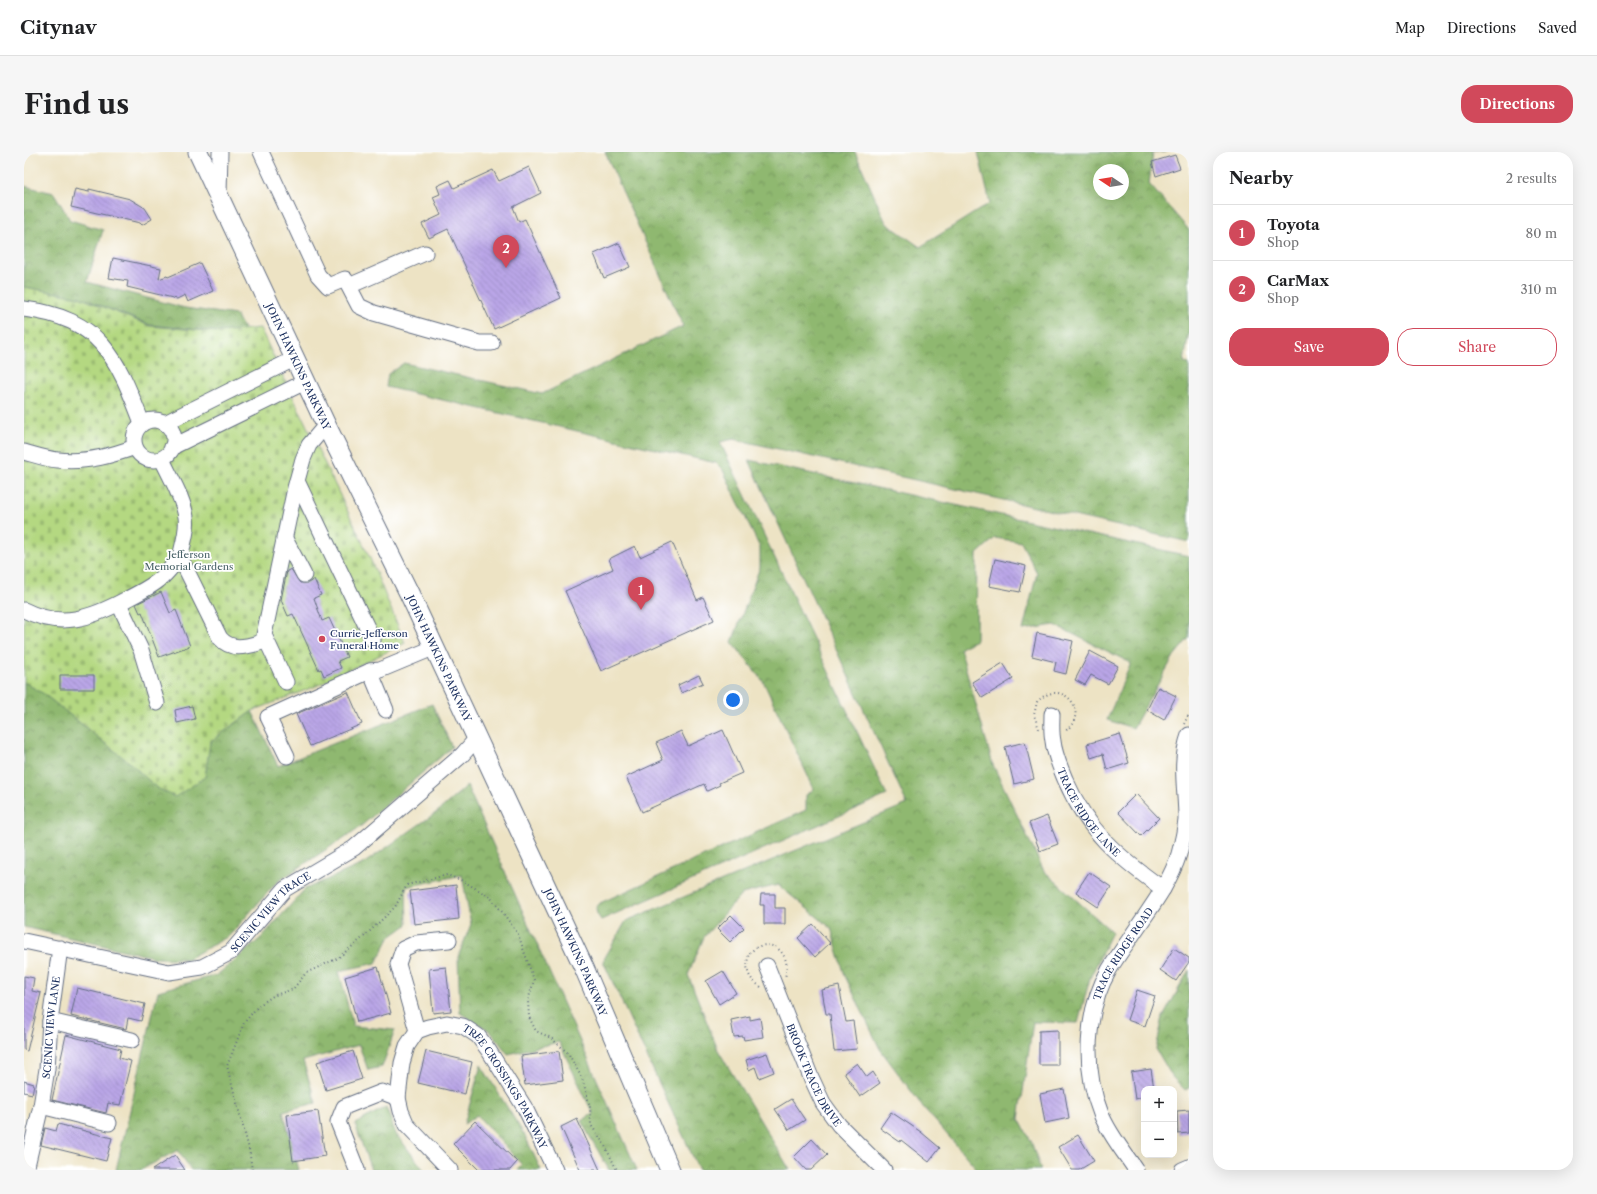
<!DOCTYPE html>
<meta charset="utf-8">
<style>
:root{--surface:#fff;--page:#f6f6f6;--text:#202124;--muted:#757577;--line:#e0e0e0;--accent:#d1495b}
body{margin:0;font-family:"Libre Caslon Text",serif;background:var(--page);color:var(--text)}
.controls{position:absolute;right:12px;bottom:12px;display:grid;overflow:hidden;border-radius:8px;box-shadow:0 4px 16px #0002}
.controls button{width:36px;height:36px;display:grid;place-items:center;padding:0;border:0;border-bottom:1px solid var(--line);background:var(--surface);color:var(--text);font:20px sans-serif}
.compass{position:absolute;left:1069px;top:12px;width:36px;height:36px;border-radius:50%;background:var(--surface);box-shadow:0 4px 16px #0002;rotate:282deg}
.you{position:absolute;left:709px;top:548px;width:14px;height:14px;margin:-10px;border:3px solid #fff;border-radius:50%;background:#1a73e8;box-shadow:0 0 0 6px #1a73e833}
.badge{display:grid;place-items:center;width:26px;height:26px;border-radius:50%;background:var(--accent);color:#fff;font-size:13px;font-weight:700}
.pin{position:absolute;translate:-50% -33px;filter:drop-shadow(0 1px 2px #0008)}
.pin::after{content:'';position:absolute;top:21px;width:14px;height:12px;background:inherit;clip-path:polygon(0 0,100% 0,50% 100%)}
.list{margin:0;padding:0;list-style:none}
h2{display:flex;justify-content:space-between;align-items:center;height:52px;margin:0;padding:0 16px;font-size:17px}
h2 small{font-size:13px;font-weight:400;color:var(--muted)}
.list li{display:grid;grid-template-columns:26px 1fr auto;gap:12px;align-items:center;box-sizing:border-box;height:56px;padding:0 16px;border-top:1px solid var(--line)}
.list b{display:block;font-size:15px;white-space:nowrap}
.list p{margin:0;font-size:13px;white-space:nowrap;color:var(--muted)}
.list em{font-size:13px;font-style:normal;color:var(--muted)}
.actions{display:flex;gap:8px;padding:12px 16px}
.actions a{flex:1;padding:9px 0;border:1px solid var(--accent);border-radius:16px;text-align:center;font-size:14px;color:var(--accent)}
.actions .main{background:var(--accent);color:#fff}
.map{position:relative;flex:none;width:1165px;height:1018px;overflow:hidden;border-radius:16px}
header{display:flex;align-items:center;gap:24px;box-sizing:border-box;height:56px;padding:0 20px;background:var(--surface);border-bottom:1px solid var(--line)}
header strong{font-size:19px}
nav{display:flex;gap:22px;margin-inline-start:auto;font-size:14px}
.intro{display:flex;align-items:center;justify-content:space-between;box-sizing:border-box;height:96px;padding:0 24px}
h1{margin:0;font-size:28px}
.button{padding:10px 18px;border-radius:16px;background:var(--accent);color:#fff;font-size:14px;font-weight:700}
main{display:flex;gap:24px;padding:0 24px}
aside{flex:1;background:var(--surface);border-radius:16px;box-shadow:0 4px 16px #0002}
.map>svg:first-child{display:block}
.forest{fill:url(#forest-crowns);stroke:#557466;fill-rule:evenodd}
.cemetery{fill:url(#cemetery-stones);stroke:#688470}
.building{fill:url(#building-back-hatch)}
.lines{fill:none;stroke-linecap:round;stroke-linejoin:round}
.minor-casing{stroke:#646e82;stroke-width:17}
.major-casing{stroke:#646e82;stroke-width:21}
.path{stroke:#646e82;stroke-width:2;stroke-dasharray:1 3;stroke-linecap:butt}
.minor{stroke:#fff;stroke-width:15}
.major{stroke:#fff;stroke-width:19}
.poi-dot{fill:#d1495b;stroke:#fff;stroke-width:1.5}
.labels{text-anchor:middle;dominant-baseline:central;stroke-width:3.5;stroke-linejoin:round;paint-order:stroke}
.street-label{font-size:10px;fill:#1b2f5e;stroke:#fff}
.park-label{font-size:10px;fill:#496268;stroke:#fff}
.poi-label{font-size:10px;fill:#1b2f5e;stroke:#fff;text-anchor:start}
</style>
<header>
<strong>Citynav</strong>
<nav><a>Map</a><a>Directions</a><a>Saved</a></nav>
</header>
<div class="intro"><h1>Find us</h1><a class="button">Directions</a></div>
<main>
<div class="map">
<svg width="1165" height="1018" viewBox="0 0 1165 1018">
<defs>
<pattern id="forest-crowns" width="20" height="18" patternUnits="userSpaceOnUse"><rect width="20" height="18" fill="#8fb86f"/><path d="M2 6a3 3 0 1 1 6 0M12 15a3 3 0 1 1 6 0" fill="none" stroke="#74965e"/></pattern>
<pattern id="cemetery-stones" width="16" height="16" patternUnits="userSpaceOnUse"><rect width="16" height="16" fill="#b4d881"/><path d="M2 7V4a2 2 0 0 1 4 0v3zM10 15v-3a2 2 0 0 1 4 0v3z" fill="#9aba72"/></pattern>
<pattern id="building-back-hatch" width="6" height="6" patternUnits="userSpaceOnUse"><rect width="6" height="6" fill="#baa6e7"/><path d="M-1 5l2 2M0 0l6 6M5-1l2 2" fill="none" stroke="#9688be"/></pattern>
</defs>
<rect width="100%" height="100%" fill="#fff"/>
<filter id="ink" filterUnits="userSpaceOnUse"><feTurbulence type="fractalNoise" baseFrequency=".025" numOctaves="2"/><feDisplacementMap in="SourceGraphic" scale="8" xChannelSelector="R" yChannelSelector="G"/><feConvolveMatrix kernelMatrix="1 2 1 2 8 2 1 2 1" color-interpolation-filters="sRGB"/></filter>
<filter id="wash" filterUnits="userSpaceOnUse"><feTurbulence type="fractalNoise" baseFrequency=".012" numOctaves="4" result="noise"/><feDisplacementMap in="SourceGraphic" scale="16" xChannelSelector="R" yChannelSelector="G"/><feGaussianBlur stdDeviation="0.9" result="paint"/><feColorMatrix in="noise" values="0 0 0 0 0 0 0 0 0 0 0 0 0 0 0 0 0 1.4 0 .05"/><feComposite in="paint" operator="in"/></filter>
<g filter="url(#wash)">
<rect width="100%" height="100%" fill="#ede3c4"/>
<path class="forest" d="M581 0H831L862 71 896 95 966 51 954 0H1142L1129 1 1125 32 1165 78V178L1160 210 1165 212V390L710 287 696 290 863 643 577 768 573 762 572 756 576 751 782 658V643L790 637 739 529 708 490 736 415V396L699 318 692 311 362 235 364 222 380 211 518 242 659 174ZM1075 18H1099V42H1075Z
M0 34 30 41 46 68 79 78 63 130 161 156 212 163 221 178 195 180 126 173 55 145 0 135Z
M725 308 1165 404V486L1150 504 1109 576 1083 568 1107 511 1031 473 999 478 1013 421 997 390 971 386 953 402 952 488 936 496 969 613 1020 719 1088 780 1066 826 1054 871 1009 870 995 967 1007 989 1017 1018H954L899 955 856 897 821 824 807 776 754 733 718 742 680 785 664 823 694 898 766 1018H675L579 809 602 769 883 652Z
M0 530 20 542 106 611 133 636 181 625 186 590 228 559 254 614 408 552 428 595 336 675 252 731 205 784 163 807 133 806 0 775Z
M443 634 613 1018H585L557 969 569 962 535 890 484 902 466 879 436 861 434 805 447 772 438 723 382 735 383 773 365 786 352 811 315 819 329 874 371 878 358 915 344 918 335 893 279 909 292 951 259 959 275 1018H167L154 998 117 1018H92L134 839 193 823 237 786 281 737 339 712 413 660Z
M1165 818V936L1161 938 1149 926 1132 897 1139 865Z
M457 913 501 984 517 1018H493L498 1013 453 963 440 972Z
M362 955 372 982 400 1018H347L331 972Z"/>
<path class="cemetery" d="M0 135 55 145 126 174 195 180 236 176 346 406 381 491 292 534 228 559 186 590 181 625 151 645 133 636 106 611 20 542 0 530Z"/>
<g id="blocks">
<path class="building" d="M1151 3 1156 16 1132 24 1128 10Z
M505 15 517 41 489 55 495 70 501 67 537 146 470 177 424 77 405 86 398 72 417 63 409 45 416 42 413 34 426 28 430 36 469 18 475 29Z
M51 37 65 40V37L106 47 121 56 128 67 118 73 116 71 47 55Z
M595 91 606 115 580 126 570 102Z
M89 106 137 116 135 127 143 124 144 125 176 111 189 139 164 150 161 143 153 147 103 135 104 129 85 126Z
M648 390 673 448 679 445 690 468 577 519 541 439 589 417 585 407 611 394 616 405Z
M971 407 1002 414 996 440 965 434Z
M267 417 276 431H284L290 427 297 443 290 446 298 469 305 466 323 505 314 509 317 516 300 524 297 517 295 518 269 462 264 464 257 448 263 419Z
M137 440 146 461 152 458 166 494 135 505 118 460 116 461 112 452Z
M1013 481 1049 489 1042 522 1030 519 1032 510 1008 504Z
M1066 499 1094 514 1084 532 1067 523 1061 533 1051 528Z
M979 511 989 527 958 546 948 530Z
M36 523H70V537H36Z
M675 523 679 531 657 541 654 533Z
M1134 535 1152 544 1140 568 1123 558Z
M324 540 338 572 286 594 272 562Z
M168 554 171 567 153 571 151 558Z
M699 578 718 621 695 631 696 633 683 639 680 632 618 660 602 625 639 608 632 591 657 579 664 594Z
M1096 582 1105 611 1083 618 1079 602 1067 606 1063 592Z
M1001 590 1010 627 990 632 981 595Z
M1112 642 1135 666 1117 684 1094 660Z
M1023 664 1034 692 1016 699 1005 671Z
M1065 720 1087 735 1074 755 1052 740Z
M432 733 435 767 390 772 386 739Z
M737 742H751V756H761V772H740V753H736Z
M707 763 720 776 706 790 693 777Z
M789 772 806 791 791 805 774 786Z
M1150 796 1165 806V810L1152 829 1136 818Z
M354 815 367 861 333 870 321 825Z
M422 815 427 859 409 861 405 817Z
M699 819 712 841 695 852 682 829Z
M0 824 10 826 8 839 17 841 3 899 0 898Z
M815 834 822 870 829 869 833 897 810 899 806 862H802L798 838Z
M53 836 121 852 117 869 104 866 102 877 47 864Z
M1113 838 1131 844 1121 874 1103 868Z
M726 864V868L736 866 739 885 720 888 719 884 710 885 707 868Z
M1034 878V913H1015V879Z
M42 883 97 897 95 906 107 909 96 953 84 951 82 961 28 948Z
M329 899 338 927 302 938 293 910Z
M402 899 448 910 441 942 394 931Z
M535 899 539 928 501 933 497 904Z
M743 901 750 920 735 926 731 915 725 918 722 908Z
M833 911 843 925 849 920 856 931 836 945 820 921Z
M1127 917 1130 937H1120V945L1111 947 1107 920Z
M0 929 10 932 8 942 0 940Z
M1040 937 1045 966 1021 971 1016 942Z
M767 947 781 968 765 978 751 957Z
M1165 958V981L1154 982 1153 959Z
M294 959 301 1004 269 1009 263 963Z
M867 960 897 980 916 996 905 1010 877 988 876 990 856 976Z
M553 967 576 1018H556L537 975Z
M451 969 493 1010 486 1018H455L429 992Z
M34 972 88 986 82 1009 17 993 21 976 32 979Z
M1054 983 1070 1009 1055 1018H1048L1034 995Z
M788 987 803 1003 787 1018H782L770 1005Z
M151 1003 161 1018H128Z"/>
</g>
</g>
<g filter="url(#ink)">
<use href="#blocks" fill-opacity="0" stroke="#646e82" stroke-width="1"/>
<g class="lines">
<g class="minor-casing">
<g id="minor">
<path d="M237 0 294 123 304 134 321 127 335 154 350 161 455 191H468"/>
<path d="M195 42 196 0"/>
<path d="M325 134 401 101"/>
<path d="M0 157C76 166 93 205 118 271"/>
<circle cx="130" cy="288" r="20"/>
<path d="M141 271 272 206"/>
<path d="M148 295 283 229"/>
<path d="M0 300C11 303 22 307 34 308 59 311 87 304 111 295"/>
<path d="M138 307C146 325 159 345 162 365 164 378 159 392 156 405"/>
<path d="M273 329 349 488"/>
<path d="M260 385 280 423"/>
<path d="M95 452 117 498 133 551"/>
<path d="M0 458C37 477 67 466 101 448 113 442 125 436 135 428 143 422 149 413 156 405L196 486C209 501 226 493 242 489"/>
<path d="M346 519 362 558"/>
<path d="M262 530 240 483 271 336 279 307 285 293 302 273"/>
<path id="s1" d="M1028 562C1028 570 1027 580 1029 589 1030 601 1036 615 1041 627 1064 680 1093 704 1139 737"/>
<path d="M263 604 244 565 346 519 356 518 409 496"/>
<path id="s2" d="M0 789 145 820 178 815 207 800 261 737 330 696 438 603 452 587"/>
<path id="s3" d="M743 814 786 923 799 951 815 973 860 1018"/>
<path d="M26 869 108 888"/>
<path d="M393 879 374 812 379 797 392 791 425 788"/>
<path d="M17 954 85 971"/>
<path id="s4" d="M2 1018 17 954 23 917 26 869 36 796"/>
<path d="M333 1018 314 970 320 955 358 940 374 946"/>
<path id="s5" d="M426 1018 383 973 377 959 374 946 378 911 383 894 393 879 404 875 423 871 439 874 454 884 465 899 501 956 531 1018"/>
<path id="s6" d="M1112 1018C1100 1000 1085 982 1077 962 1059 917 1061 860 1085 818 1091 808 1098 798 1105 788 1123 760 1145 734 1155 702 1158 691 1161 678 1162 667 1162 638 1155 611 1165 583"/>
<path d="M1158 1018 1165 1015"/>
</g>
</g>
<g class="major-casing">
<g id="major">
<path id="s7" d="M174 0 302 273 385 441 561 818 646 1018"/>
</g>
</g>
<path class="path" d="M1160 572 1165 562
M1015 577 1010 563 1013 550C1037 524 1069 560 1040 580
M737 835C723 826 721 817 725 801 728 799 732 795 736 794 756 789 767 808 761 825
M228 1018 225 997 203 914 220 871 234 854 249 844 269 837 282 821 314 806 342 783 371 755 383 733 423 723 439 729 466 745 479 761 494 782 510 828 504 849 505 865 512 879 527 886 544 901 558 926 566 954 567 973 580 992 593 1018"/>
<use href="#minor" class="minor"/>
<use href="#major" class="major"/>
</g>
</g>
<circle class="poi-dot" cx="298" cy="487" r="4"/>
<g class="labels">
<g class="street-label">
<text stroke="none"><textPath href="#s7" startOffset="237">JOHN HAWKINS PARKWAY</textPath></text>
<text stroke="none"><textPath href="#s7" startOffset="561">JOHN HAWKINS PARKWAY</textPath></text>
<text stroke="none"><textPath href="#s1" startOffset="108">TRACE RIDGE LANE</textPath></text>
<text stroke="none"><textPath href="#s2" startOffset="271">SCENIC VIEW TRACE</textPath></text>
<text stroke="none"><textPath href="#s7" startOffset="885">JOHN HAWKINS PARKWAY</textPath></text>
<text stroke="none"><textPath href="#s6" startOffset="236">TRACE RIDGE ROAD</textPath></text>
<text stroke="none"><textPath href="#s4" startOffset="145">SCENIC VIEW LANE</textPath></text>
<text stroke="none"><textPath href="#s3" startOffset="119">BROOK TRACE DRIVE</textPath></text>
<text stroke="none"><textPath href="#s5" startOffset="284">TREE CROSSINGS PARKWAY</textPath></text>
</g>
<g class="park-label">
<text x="165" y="402">Jefferson<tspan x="165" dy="12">Memorial Gardens</tspan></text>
</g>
<g class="poi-label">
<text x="306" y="481">Currie-Jefferson<tspan x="306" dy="12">Funeral Home</tspan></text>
</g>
</g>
</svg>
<div class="controls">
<button>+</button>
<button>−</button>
</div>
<svg class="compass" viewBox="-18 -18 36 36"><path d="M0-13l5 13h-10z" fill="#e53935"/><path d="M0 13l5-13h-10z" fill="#757577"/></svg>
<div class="you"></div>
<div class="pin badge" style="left:617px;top:458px">1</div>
<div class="pin badge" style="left:482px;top:116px">2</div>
</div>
<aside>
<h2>Nearby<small>2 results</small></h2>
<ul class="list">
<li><span class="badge">1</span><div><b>Toyota</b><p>Shop</p></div><em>80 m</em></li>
<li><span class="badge">2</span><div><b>CarMax</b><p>Shop</p></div><em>310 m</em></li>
</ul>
<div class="actions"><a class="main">Save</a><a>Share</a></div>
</aside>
</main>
